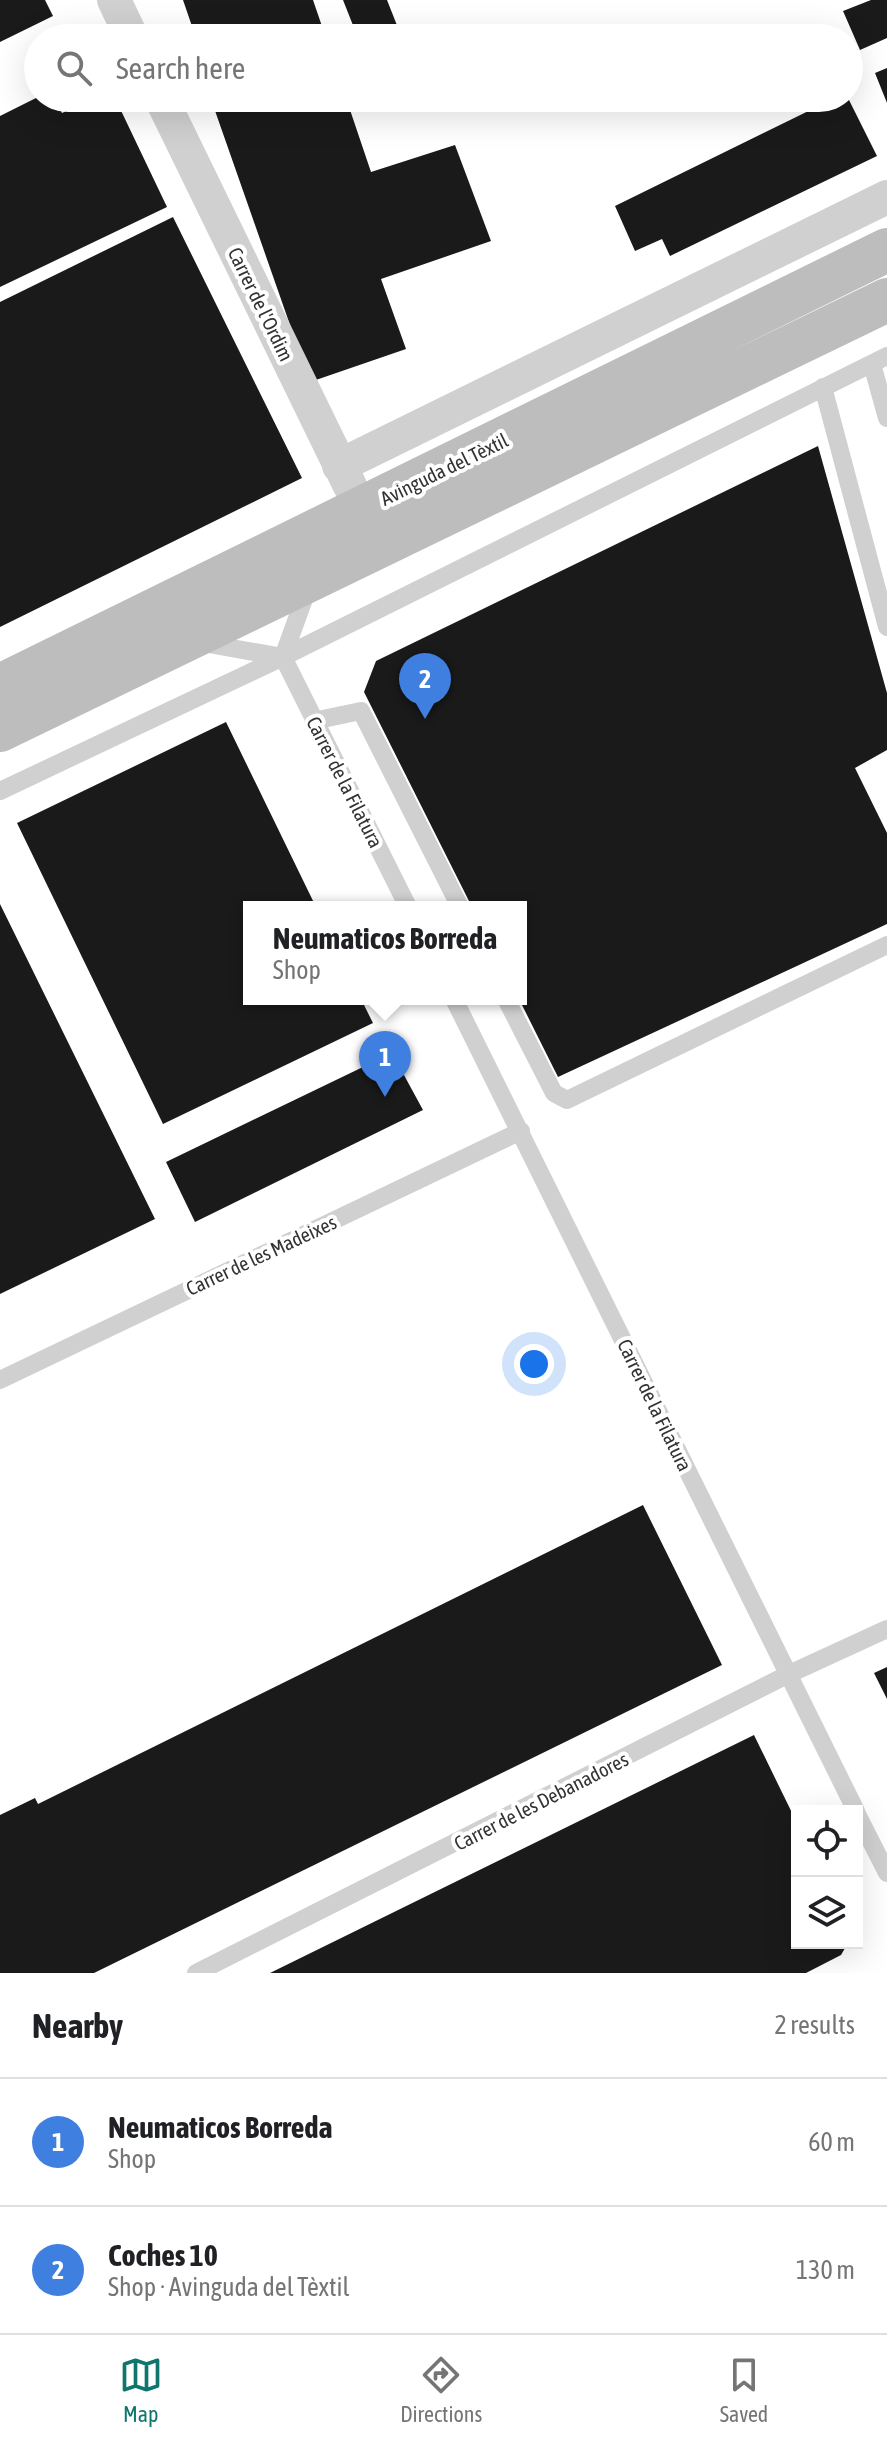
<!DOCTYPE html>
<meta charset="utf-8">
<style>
:root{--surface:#fff;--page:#f2f2f2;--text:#202124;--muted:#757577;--line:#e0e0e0;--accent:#0f766e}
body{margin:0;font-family:"Asap Condensed",sans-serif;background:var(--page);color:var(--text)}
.controls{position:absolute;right:24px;bottom:24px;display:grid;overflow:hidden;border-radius:0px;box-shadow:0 8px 32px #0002}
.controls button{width:72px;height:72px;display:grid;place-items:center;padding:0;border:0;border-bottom:2px solid var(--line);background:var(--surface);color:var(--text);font:40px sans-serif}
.you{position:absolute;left:534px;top:1364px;width:28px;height:28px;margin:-20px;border:6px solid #fff;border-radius:50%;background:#1a73e8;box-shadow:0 0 0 12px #1a73e833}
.badge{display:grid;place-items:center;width:52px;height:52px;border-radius:50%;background:var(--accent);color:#fff;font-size:26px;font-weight:700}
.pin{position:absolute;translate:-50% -66px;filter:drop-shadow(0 2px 4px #0008)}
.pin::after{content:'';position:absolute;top:42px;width:28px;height:24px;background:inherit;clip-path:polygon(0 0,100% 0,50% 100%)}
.popup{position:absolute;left:243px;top:901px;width:284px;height:104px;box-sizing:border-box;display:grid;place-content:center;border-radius:0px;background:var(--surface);filter:drop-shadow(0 2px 6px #0005);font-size:26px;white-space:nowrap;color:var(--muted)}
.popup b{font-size:30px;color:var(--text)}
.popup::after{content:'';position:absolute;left:50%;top:100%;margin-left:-16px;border:16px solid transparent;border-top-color:var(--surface)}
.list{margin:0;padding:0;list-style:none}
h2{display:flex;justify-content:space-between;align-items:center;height:104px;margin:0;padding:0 32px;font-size:34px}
h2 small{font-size:26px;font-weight:400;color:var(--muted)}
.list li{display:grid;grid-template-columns:52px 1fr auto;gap:24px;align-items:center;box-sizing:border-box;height:128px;padding:0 32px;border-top:2px solid var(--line)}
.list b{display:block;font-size:30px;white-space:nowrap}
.list p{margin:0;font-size:26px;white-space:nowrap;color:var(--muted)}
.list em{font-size:26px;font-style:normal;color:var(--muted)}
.icon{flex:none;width:44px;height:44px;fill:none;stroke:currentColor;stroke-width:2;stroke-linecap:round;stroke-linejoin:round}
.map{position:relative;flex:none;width:887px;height:1973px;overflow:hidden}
.search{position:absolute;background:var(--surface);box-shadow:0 8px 32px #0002;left:24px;right:24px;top:24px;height:88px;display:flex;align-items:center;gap:20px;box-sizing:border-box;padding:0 28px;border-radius:44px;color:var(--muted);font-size:30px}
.sheet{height:360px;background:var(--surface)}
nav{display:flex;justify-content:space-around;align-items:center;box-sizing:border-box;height:112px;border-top:2px solid var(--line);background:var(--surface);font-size:22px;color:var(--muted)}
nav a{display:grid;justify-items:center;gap:4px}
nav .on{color:var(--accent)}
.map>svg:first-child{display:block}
.building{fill:#1a1a1a}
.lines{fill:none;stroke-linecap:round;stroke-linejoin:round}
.lane{stroke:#d0d0d0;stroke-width:18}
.street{stroke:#d0d0d0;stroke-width:34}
.secondary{stroke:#bdbdbd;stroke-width:44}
.labels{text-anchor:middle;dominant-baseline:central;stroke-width:8;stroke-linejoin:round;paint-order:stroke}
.street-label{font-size:20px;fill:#333;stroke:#fff}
</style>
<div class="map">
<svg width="887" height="1973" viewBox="0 0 887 1973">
<rect width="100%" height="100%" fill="#fff"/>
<path class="building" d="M0 0H45L53 16 0 42Z
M183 0H313L326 38H196Z
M343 0H387L402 38H358Z
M871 0H887V38L860 50 843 11Z
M887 68V103L875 73Z
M38 97 54 98 62 113 94 98H115L167 207 0 287V116Z
M216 98H346L371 172 455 145 491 241 381 279 406 349 310 382 213 105 219 106Z
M835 98H848L877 156 670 256 662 239 635 251 615 206Z
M173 217 302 478 0 627V302Z
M818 446 887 693V750L855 768 887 833V924L558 1077 519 999 521 907H472L364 692 376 661Z
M226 722 316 907H249V999H361L373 1023 163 1124 17 823Z
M0 904 155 1219 0 1294Z
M392 1053 423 1110 195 1222 166 1162Z
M643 1505 722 1665 94 1973H0V1815L35 1798 38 1804Z
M887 1667V1699L874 1673Z
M754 1735 797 1823V1943H848L841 1955 806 1973H270Z"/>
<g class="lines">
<path class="lane" d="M872 364 887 418
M823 387 887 627
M203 643 283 657
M283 657 408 907
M283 657 308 588
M313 721 361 711 460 907
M0 791 283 657 887 356
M454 999 856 1811
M506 999 554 1093 567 1100 887 945
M0 1380 521 1131
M857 1814 887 1873
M196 1973 787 1675 887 1629"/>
<path class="street" d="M114 0 132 38
M161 98 350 486
M339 466 887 197"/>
<path class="secondary" d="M0 686 887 250
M0 730 887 300"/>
</g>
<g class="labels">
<g class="street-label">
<text transform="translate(261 304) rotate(64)">Carrer de l'Ordim</text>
<text transform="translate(444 469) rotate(-26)">Avinguda del Tèxtil</text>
<text transform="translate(345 782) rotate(63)">Carrer de la Filatura</text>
<text transform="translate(261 1255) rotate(-25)">Carrer de les Madeixes</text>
<text transform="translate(655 1405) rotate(64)">Carrer de la Filatura</text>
<text transform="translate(541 1801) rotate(-27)">Carrer de les Debanadores</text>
</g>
</g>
</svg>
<div class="controls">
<button><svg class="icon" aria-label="locate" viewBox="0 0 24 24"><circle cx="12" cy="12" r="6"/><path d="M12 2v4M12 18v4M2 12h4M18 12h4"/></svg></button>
<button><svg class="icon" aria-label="layers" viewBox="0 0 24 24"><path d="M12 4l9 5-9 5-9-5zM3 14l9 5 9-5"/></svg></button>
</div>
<div class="you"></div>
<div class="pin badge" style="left:385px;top:1097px;background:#3f7fe0">1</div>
<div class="popup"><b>Neumaticos Borreda</b>Shop</div>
<div class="pin badge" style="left:425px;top:719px;background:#3f7fe0">2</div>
<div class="search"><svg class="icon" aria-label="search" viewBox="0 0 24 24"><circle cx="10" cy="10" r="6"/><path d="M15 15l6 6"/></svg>Search here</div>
</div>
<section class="sheet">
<h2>Nearby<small>2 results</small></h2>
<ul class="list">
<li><span class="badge" style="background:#3f7fe0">1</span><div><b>Neumaticos Borreda</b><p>Shop</p></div><em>60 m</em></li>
<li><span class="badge" style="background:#3f7fe0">2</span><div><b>Coches 10</b><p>Shop · Avinguda del Tèxtil</p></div><em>130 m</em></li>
</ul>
</section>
<nav>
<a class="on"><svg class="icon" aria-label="map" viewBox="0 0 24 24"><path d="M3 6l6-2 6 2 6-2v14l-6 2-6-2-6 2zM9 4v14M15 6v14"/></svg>Map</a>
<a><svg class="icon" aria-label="directions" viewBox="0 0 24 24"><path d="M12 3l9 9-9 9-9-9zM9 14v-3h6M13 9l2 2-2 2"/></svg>Directions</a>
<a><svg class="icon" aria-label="saved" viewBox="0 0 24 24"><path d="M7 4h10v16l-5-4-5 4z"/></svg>Saved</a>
</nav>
